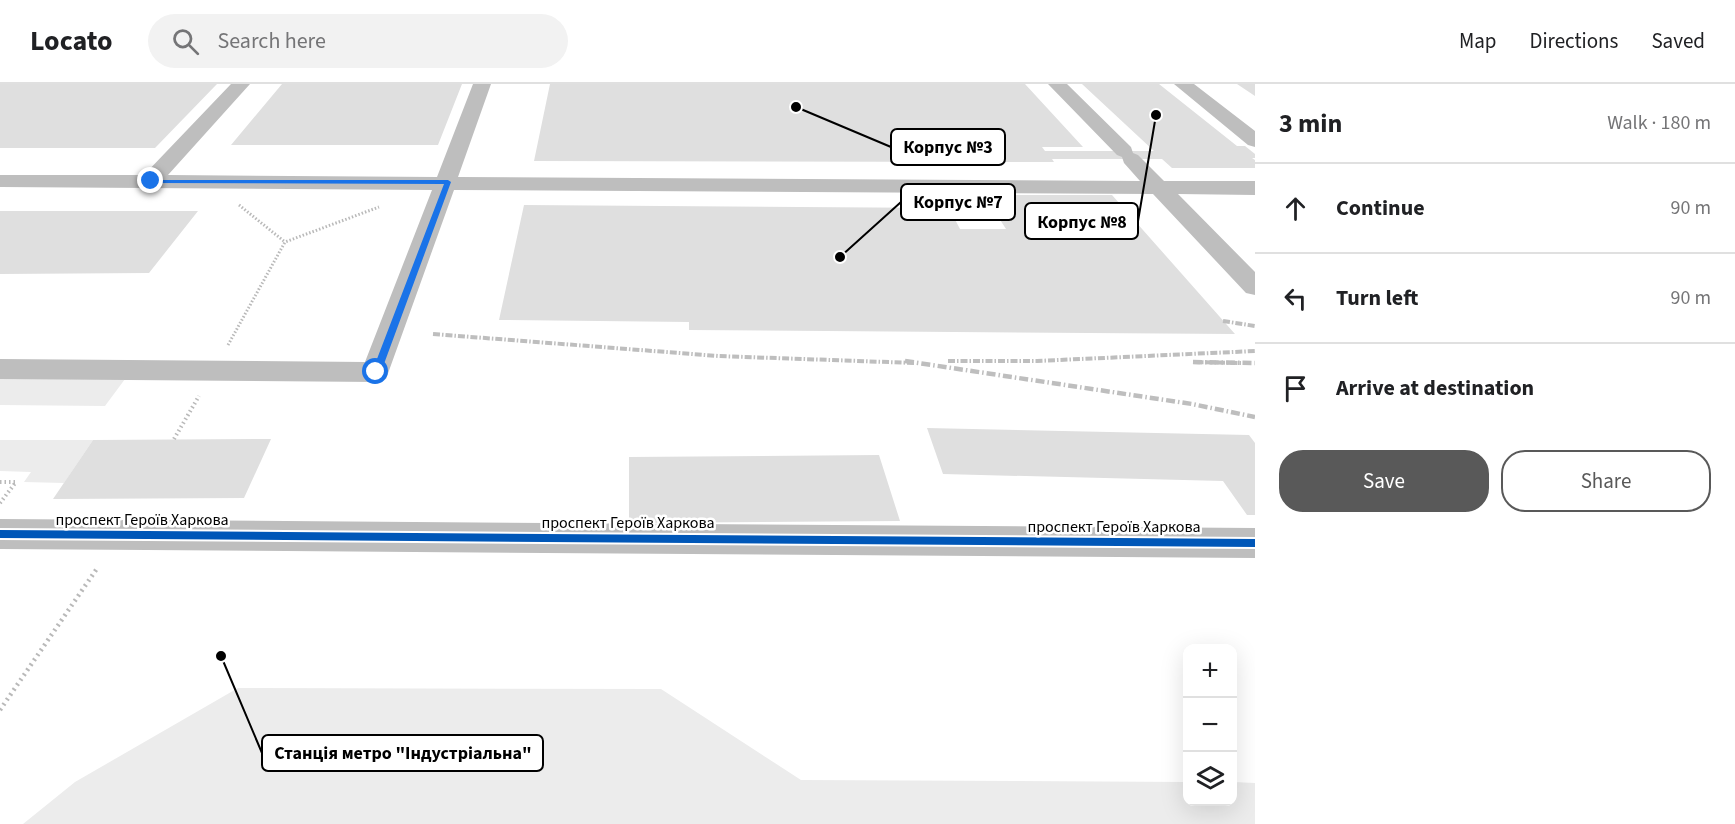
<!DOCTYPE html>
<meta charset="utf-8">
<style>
:root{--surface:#fff;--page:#f2f2f2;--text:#202124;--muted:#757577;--line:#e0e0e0;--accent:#595959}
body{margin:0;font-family:"Source Sans 3",sans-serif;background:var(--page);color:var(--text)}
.controls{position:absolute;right:18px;bottom:18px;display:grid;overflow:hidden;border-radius:12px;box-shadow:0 6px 24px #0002}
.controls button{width:54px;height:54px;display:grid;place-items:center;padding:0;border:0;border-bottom:2px solid var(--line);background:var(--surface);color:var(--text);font:30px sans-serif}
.stop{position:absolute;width:18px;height:18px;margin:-14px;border:4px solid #1a73e8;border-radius:50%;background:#fff}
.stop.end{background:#1a73e8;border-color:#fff;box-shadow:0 2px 6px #0008}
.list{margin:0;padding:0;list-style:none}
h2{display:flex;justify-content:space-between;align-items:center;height:78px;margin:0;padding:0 24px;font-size:26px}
h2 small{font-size:20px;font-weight:400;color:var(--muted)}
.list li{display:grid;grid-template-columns:39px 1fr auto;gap:18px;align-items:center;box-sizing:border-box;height:90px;padding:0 24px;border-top:2px solid var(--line)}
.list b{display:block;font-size:22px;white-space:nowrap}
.list em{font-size:20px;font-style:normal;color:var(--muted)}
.actions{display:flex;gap:12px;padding:18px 24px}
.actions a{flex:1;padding:14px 0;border:2px solid var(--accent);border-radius:24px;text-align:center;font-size:21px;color:var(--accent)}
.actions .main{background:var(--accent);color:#fff}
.icon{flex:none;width:33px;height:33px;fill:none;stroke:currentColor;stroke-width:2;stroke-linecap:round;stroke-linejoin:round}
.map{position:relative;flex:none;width:1255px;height:740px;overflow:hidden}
header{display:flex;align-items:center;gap:36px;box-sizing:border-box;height:84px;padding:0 30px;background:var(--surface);border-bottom:2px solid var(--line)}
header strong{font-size:28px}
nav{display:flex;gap:33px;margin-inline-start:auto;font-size:21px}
.search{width:420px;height:54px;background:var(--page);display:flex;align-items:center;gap:15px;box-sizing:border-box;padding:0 21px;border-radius:33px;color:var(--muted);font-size:22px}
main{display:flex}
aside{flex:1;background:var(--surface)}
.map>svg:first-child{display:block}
.green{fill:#ececec}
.building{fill:#dfdfdf}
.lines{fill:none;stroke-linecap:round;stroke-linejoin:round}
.path-far2{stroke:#b9b9b9;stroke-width:3;stroke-dasharray:1.5 2;stroke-linecap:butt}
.path-far1{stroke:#b9b9b9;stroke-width:4;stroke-dasharray:1.5 3;stroke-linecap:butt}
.path{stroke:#b9b9b9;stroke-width:4.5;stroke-dasharray:2 4;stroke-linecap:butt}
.minor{fill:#bebebe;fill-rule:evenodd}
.rail-far1{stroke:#bebebe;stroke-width:4;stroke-dasharray:7 2 1.5 2;stroke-linecap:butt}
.rail{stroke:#bebebe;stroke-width:4.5;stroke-dasharray:9 3 1.5 3;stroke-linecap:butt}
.cycleway-casing{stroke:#fff;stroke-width:4}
.cycleway{fill:#0057b8;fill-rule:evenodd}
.route{fill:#1a73e8}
.labels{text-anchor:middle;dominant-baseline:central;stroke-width:5;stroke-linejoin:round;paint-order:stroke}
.street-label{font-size:16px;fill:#000;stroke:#fff}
.leader{fill:none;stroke:#000;stroke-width:2}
.callout-dot{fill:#000;stroke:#fff;stroke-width:2}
.callout{fill:#fff;stroke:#000;stroke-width:2}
.callout-label{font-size:18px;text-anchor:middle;font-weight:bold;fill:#000}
</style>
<header>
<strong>Locato</strong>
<div class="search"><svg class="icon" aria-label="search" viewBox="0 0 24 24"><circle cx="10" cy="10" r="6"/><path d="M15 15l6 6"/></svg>Search here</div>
<nav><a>Map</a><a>Directions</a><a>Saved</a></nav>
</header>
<main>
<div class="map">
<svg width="1255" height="740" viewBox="0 0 1255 740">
<rect width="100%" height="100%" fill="#fff"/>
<path class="green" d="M0 290 128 291 105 322 0 321Z
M0 356H93L64 399 24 398 31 388 0 387Z
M238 604 661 605 801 696 1187 698 1188 718H1232L1233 698 1255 699V740H23L75 698Z"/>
<path class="building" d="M0 0H217L155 64H0Z
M282 0H462L438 61H231Z
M550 0H1025L1083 63H1042L1045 67H1154L1082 0H1159L1237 62H1245L1255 70V74H1252L1255 76V84H1172L1162 75H1052L1054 78 534 77Z
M1237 0H1255V12Z
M984 111H1112L1235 250 689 246V238L499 236 524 121 949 124 960 145H1006Z
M0 127H198L149 189 0 190Z
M927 344 1249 351 1255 359V431H1247L1223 397 943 390Z
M271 355 244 414 53 415 93 356Z
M879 371 900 437 629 439V373Z"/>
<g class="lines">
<path class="path-far2" d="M239 121 285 158
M228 261 285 158 379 123"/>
<path class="path-far1" d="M174 355 199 312
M0 398H15
M0 419 16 398"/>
<path class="path" d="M0 626 98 483"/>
<path class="minor" d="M231 0H250L168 91 437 93 473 0H491L458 93 1140 97 1124 79 1122 73 1117 71 1048 0H1067L1131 63 1133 69 1138 71 1164 97H1255V111L1178 110 1255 188V211L1246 209 1153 110 454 106 386 295 376 298 0 295V275L365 278 432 106 0 103V91H144Z
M1174 0H1194L1255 47V63L1248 61Z
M0 435 1255 444V474L0 465Z"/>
<path class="rail-far1" d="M1223 237 1255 242
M433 250 718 272 915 279
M948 277H1037L1255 267
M1193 278 1242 279"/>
<path class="rail" d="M905 277 1192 320 1255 333
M1193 278 1255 279"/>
<g class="cycleway-casing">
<path id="cycleway" d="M0 446 1255 455V463L0 454Z"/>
</g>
<use href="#cycleway" class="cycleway"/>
</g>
<path class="route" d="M148 96H448L451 98 381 288 376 291 372 288 444 100 151 99Z"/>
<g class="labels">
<g class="street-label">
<text x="142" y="436">проспект Героїв Харкова</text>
<text x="628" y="439">проспект Героїв Харкова</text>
<text x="1114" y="443">проспект Героїв Харкова</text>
</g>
</g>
<path class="leader" d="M796 23L891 63M840 173L901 118M1156 31L1138 137M221 572L262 669"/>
<g class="callout-dot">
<circle cx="796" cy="23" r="6"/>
<circle cx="840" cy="173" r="6"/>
<circle cx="1156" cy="31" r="6"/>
<circle cx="221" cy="572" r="6"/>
</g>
<g class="callout">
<rect x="891" y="45" width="114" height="36" rx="6"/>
<rect x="901" y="100" width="114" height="36" rx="6"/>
<rect x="1025" y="119" width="113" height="36" rx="6"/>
<rect x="262" y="651" width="281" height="36" rx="6"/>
</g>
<g class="callout-label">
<text x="948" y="69">Корпус №3</text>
<text x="958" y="124">Корпус №7</text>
<text x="1082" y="144">Корпус №8</text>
<text x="403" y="675">Станція метро "Індустріальна"</text>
</g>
</svg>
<div class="controls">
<button>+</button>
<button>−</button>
<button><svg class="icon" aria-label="layers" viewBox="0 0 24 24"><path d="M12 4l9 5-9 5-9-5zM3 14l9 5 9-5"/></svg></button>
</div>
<div class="stop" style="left:376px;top:288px"></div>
<div class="stop end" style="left:151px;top:97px"></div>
</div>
<aside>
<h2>3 min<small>Walk · 180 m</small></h2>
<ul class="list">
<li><svg class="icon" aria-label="ahead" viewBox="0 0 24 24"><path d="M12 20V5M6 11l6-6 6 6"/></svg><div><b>Continue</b></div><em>90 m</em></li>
<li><svg class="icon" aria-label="left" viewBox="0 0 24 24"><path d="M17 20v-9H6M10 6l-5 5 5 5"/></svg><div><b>Turn left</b></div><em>90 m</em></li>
<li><svg class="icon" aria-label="arrive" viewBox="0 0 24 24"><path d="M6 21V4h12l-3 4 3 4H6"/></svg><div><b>Arrive at destination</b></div></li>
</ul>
<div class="actions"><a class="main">Save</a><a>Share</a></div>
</aside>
</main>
